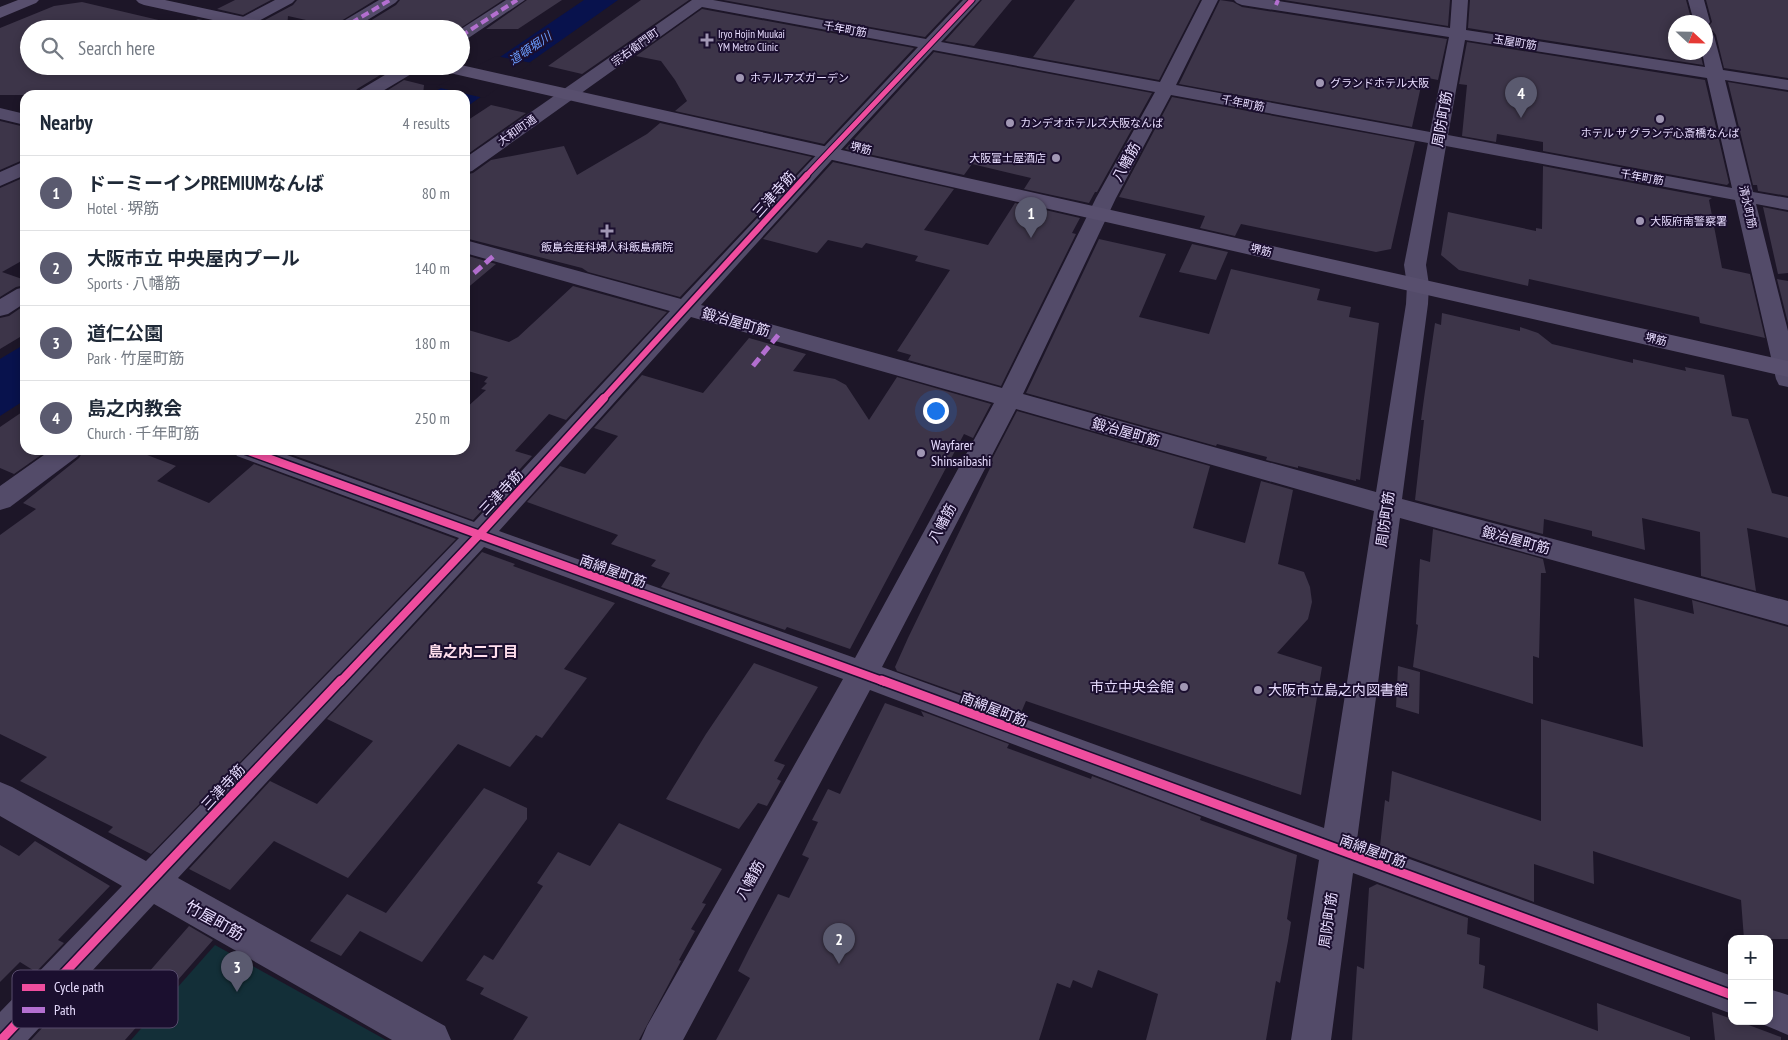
<!DOCTYPE html>
<meta charset="utf-8">
<style>
:root{--surface:#fff;--page:#f6f6f7;--text:#1f2937;--muted:#747a83;--line:#e0e1e3;--accent:#5a5a6f}
body{margin:0;font-family:"PT Sans Narrow","Noto Sans JP",sans-serif;background:var(--page);color:var(--text)}
.controls{position:absolute;right:15px;bottom:15px;display:grid;overflow:hidden;border-radius:10px;box-shadow:0 2px 8px #0003}
.controls button{width:45px;height:45px;display:grid;place-items:center;padding:0;border:0;border-bottom:1px solid var(--line);background:var(--surface);color:var(--text);font:25px sans-serif}
.compass{position:absolute;left:1668px;top:15px;width:45px;height:45px;border-radius:50%;background:var(--surface);box-shadow:0 2px 8px #0003;rotate:112deg}
.you{position:absolute;left:935px;top:410px;width:18px;height:18px;margin:-12px;border:4px solid #fff;border-radius:50%;background:#1a73e8;box-shadow:0 0 0 8px #1a73e833}
.badge{display:grid;place-items:center;width:32px;height:32px;border-radius:50%;background:var(--accent);color:#fff;font-size:16px;font-weight:700}
.pin{position:absolute;translate:-50% -41px;filter:drop-shadow(0 1px 2px #0008)}
.pin::after{content:'';position:absolute;top:26px;width:18px;height:15px;background:inherit;clip-path:polygon(0 0,100% 0,50% 100%)}
.list{margin:0;padding:0;list-style:none}
h2{display:flex;justify-content:space-between;align-items:center;height:65px;margin:0;padding:0 20px;font-size:21px}
h2 small{font-size:16px;font-weight:400;color:var(--muted)}
.list li{display:grid;grid-template-columns:32px 1fr auto;gap:15px;align-items:center;box-sizing:border-box;height:75px;padding:0 20px;border-top:1px solid var(--line)}
.list b{display:block;font-size:19px;white-space:nowrap}
.list p{margin:0;font-size:16px;white-space:nowrap;color:var(--muted)}
.list em{font-size:16px;font-style:normal;color:var(--muted)}
.icon{flex:none;width:28px;height:28px;fill:none;stroke:currentColor;stroke-width:2;stroke-linecap:round;stroke-linejoin:round}
.map{position:relative;flex:none;width:1788px;height:1040px;overflow:hidden}
.search{position:absolute;background:var(--surface);box-shadow:0 2px 8px #0003;left:20px;top:20px;width:450px;height:55px;display:flex;align-items:center;gap:12px;box-sizing:border-box;padding:0 18px;border-radius:28px;color:var(--muted);font-size:19px}
.panel{position:absolute;background:var(--surface);box-shadow:0 2px 8px #0003;left:20px;top:90px;width:450px;height:365px;border-radius:15px}
.map>svg:first-child{display:block}
.green{fill:#132f38}
.water{fill:#08124d}
.pier{fill:#1d1628}
.building{fill:#3d3549}
.lines{fill:none;stroke-linecap:round;stroke-linejoin:round}
.street{fill:#534b69;fill-rule:evenodd}
.secondary{fill:#584f6e;fill-rule:evenodd}
.quiet-far1{stroke:#b36fd0;stroke-width:4;stroke-dasharray:8 4;stroke-linecap:butt}
.quiet{stroke:#b36fd0;stroke-width:5;stroke-dasharray:10 5;stroke-linecap:butt}
.cycleway-far3-casing{stroke:#1b0f2f;stroke-width:7}
.cycleway-far2-casing{stroke:#1b0f2f;stroke-width:9}
.cycleway-far1-casing{stroke:#1b0f2f;stroke-width:11}
.cycleway-casing{stroke:#1b0f2f;stroke-width:12}
.cycleway-far3{stroke:#ef4d9e;stroke-width:5}
.cycleway-far2{stroke:#ef4d9e;stroke-width:6}
.cycleway-far1{stroke:#ef4d9e;stroke-width:8}
.cycleway{stroke:#ef4d9e;stroke-width:9}
.poi-dot{fill:#a197b4;stroke:#1b0f2f;stroke-width:2}
.labels{text-anchor:middle;dominant-baseline:central;stroke-width:4;stroke-linejoin:round;paint-order:stroke}
.far-street-label{font-size:11px;fill:#e8ddff;stroke:#1b0f2f}
.far-poi-label{font-size:11px;fill:#e8ddff;stroke:#1b0f2f;text-anchor:start}
.far-water-label{font-size:12px;font-style:italic;fill:#6b9dff;stroke:#1b0f2f}
.street-label{font-size:14px;fill:#e8ddff;stroke:#1b0f2f}
.poi-label{font-size:14px;fill:#e8ddff;stroke:#1b0f2f;text-anchor:start}
.neighbourhood-label{font-size:15px;font-weight:bold;fill:#ffdfed;stroke:#1b0f2f}
.near-street-label{font-size:16px;fill:#e8ddff;stroke:#1b0f2f}
.key{fill:#1b0f2f;stroke:#584d6d;stroke-width:1}
.key-label{font-size:14px;fill:#e8ddff}
</style>
<div class="map">
<svg width="1788" height="1040" viewBox="0 0 1788 1040">
<rect width="100%" height="100%" fill="#1d1628"/>
<path class="green" d="M215 945 386 1040H131Z"/>
<path class="water" d="M584 0H618L465 108V95H428L500 57Z
M25 344V400L0 416V359Z"/>
<path class="pier" d="M496 56 532 63 484 98 436 87Z"/>
<path class="building" d="M235 0H271L243 15 217 9Z
M297 0H375L333 26 288 16 287 28 284 24 265 20 293 5Z
M400 0H503L459 29H357L396 5Z
M527 0H562L518 29H486Z
M641 0H689L582 74 548 66Z
M723 0H960L925 37Z
M982 0H1012L974 46 945 41Z
M1075 0H1200L1159 80 1033 57Z
M1220 0 1233 2 1242 7 1447 39 1438 80 1423 77 1412 127 1179 84Z
M1284 0H1450L1448 26Z
M1470 0H1686L1692 22H1676V52H1700L1703 65 1468 28Z
M1706 0H1788V78L1724 68 1716 35 1713 31 1706 29 1712 22Z
M82 2 184 26 198 19 244 29H29V66H395L357 89 353 95H0V28L54 6Z
M702 9 914 48 824 144 675 111 687 101 675 80 661 61 636 56Z
M1467 42 1705 80 1729 183 1727 185 1543 151V142L1497 134 1496 142 1462 136 1467 85 1459 84Z
M934 52 1152 93 1097 192H1095L1089 203 1024 189 1031 178 972 164 964 175 845 149Z
M404 80 424 85 423 95H380Z
M1728 82 1788 92V196L1758 191 1757 185H1753Z
M1172 97 1415 142 1391 249 1376 252 1241 224 1235 236 1200 228 1205 216 1119 197Z
M491 105 526 113 465 156V122Z
M0 121 25 127V159L0 170Z
M660 123 812 157 680 297 588 272 582 268 465 238V175L473 173 491 160 564 146 577 175 647 134Z
M833 162 954 189 924 230 988 245 1015 203 1080 218 1072 233 1076 234 1001 386 908 360 911 355 897 351 950 270 915 261 918 256 866 243 862 248 828 240 817 253 763 239Z
M1543 166 1712 198 1709 200 1722 268 1750 274 1765 338 1700 323 1699 317 1529 279 1528 286 1459 270 1441 255 1448 212 1536 231V228L1542 229Z
M25 177V259L2 272 25 280V285L16 287 0 297V188Z
M1763 207 1788 212V273L1778 274Z
M1099 239 1166 254 1139 317 1209 334 1231 269 1320 289 1317 300 1351 307 1349 317 1379 323 1360 480 1356 479V481L1298 466V468L1266 460 1267 457 1217 444 1216 446 1026 393Z
M1192 244 1228 252 1216 280 1179 272Z
M465 255 496 264 465 290Z
M1777 279 1788 281V323Z
M573 286 667 312 566 420 549 414 515 451 532 456 473 520 279 450H465V409L486 390 481 389 487 383 484 382 488 377 465 370V329L509 342 518 337Z
M25 305V334L0 349V318L9 316Z
M1442 313 1520 331V327L1538 333 1552 344 1633 363V359L1686 371 1685 367 1724 375 1732 416 1748 419 1772 493 1788 497V538L1747 528 1756 591 1701 576 1700 532 1642 518 1645 550 1592 536V531L1544 519 1543 534 1415 500 1424 420H1421L1425 391 1435 323 1441 325Z
M749 338 806 354 793 371 835 379 846 385 869 420 897 377 991 404 973 438 964 434 850 649 787 627 785 630 661 587 670 573 651 566 656 560 611 544 618 535 527 502 560 466 585 474 618 436 594 428 642 375 703 393Z
M25 410V450H48L14 474 0 468V427Z
M1017 411 1210 466 1193 528 1245 543 1261 481 1293 490 1278 564 1304 572 1310 587 1312 602 1308 619 1277 653 1322 667 1301 795 1026 701 1020 715 897 671 895 667 908 638 993 462 991 461Z
M84 450H134L176 466 157 481 209 503 254 464 456 539 151 854 108 832 113 827 20 781 47 757 0 734V535L36 509 23 503 79 458Z
M1433 529 1543 559 1546 573H1541L1539 658 1533 656V704L1413 667 1418 625 1416 624 1420 559 1430 562Z
M482 552 515 564 513 566 615 603 564 669 587 678 542 738 536 735 510 767 458 744 348 878 274 841 230 890 189 869 270 781 317 804 373 741 327 719Z
M1634 598 1694 614 1692 600 1788 627V939H1744L1741 900 1593 851 1594 884 1534 864V902L1380 846 1385 800 1389 802 1392 771 1541 821V719L1643 747Z
M754 663 818 687 774 761 785 765 777 779 781 781 767 806 758 803 739 829 666 799 706 734Z
M1398 666 1420 672 1419 714 1396 707Z
M885 703 924 717 921 711 1009 744 1007 748 1091 779 1092 776 1201 817 1200 820 1297 855 1287 919 1291 922 1288 941 1280 983 1276 981 1266 1040H1146L1158 994 1098 970 1092 988 1073 980 1070 988 1057 983 1039 1040H716L750 978 738 971 749 949 778 894 789 898 809 858 802 855 818 822 812 820 828 789 840 794Z
M484 788 527 808V819L422 962 360 931 341 956 310 941 347 894 386 913Z
M619 823 722 869 702 903 706 904 691 929 695 931 679 960 681 961 639 1040H513L528 1017 480 994 484 988 466 980 484 955 493 960 543 886 537 883 558 852 590 866Z
M35 841 110 886 58 940 64 943 36 972 20 962 0 982V845L19 856Z
M1377 884 1468 918 1467 934 1480 938 1479 964 1485 966 1483 988 1598 1031 1597 1003 1690 1037V1040H1352L1357 966 1364 969 1369 888Z
M189 926 213 940 125 1040H31L91 975 128 996Z
M1712 1012 1732 1019V1021H1738L1781 1037V1040H1715Z"/>
<g class="lines">
<path class="street" d="M275 0H295L292 3 251 25H239L237 22 239 19Z
M379 0H398L395 3 353 29H333L335 26Z
M506 0H525L467 39 461 41V29Z
M692 0H713L926 39 963 0H980L941 42 1160 82 1202 0H1218L1176 85 1430 132 1449 37 1242 5 1237 3 1234 0H1272L1450 28 1452 0H1468L1466 30 1705 67 1702 52H1706V31L1712 33 1714 36 1723 70 1788 80V90L1725 80 1753 192 1788 198V210L1756 204 1788 331V387L1779 385 1776 379 1735 200 1446 146 1426 265 1429 285 1428 304 1402 499 1788 601V625L1400 518 1357 840 1732 976V1014L1353 873 1331 1040H1291L1319 860 870 690 683 1040H641L647 1026 843 679 484 547 178 878 445 1026 451 1040H392L154 904 28 1040H0V1012L122 886 0 816V782L12 787 146 861 459 538 237 456 233 450H273L474 522 670 311 465 253V240L681 299 918 47 702 7 472 171 465 173V158ZM1465 40 1707 78 1732 188 1448 135ZM933 50 1155 92 1096 198 1002 388 701 305 848 142ZM1171 95 1428 143 1404 265 1407 285 1406 304 1376 492 1023 394 1116 198ZM691 317 994 403 855 658 499 531ZM1016 409 1374 511 1324 828 882 667Z
M1688 0H1704L1710 22 1708 25 1706 26V22H1694Z
M400 66H420L418 70 376 95H355L358 91Z
M0 108 25 114V125L0 119Z
M25 161V175L0 186V172Z
M25 287V303L8 314 0 316V299L17 289Z
M51 450H82L78 456 10 507 0 510V486Z
M1769 989 1788 995V1035L1755 1021H1769Z"/>
<path class="secondary" d="M18 0H39L36 3 0 18V7Z
M136 0H165L277 24 283 26 285 29H254L144 5 139 3Z
M461 65 1788 361V377L441 71 435 70 433 66Z"/>
<path class="quiet-far1" d="M1276 5 1278 0
M341 29 390 0
M461 36 517 0"/>
<path class="quiet" d="M474 273 496 254
M753 366 779 334"/>
<g class="cycleway-far3-casing">
<path id="cycleway-far3" d="M806 176 972 0"/>
</g>
<g class="cycleway-far2-casing">
<path id="cycleway-far2" d="M603 399 807 175"/>
</g>
<g class="cycleway-far1-casing">
<path id="cycleway-far1" d="M246 450 885 682
M340 682 478 536 604 398"/>
</g>
<g class="cycleway-casing">
<path id="cycleway" d="M881 680 1732 995
M1 1040 341 680"/>
</g>
<use href="#cycleway-far3" class="cycleway-far3"/>
<use href="#cycleway-far2" class="cycleway-far2"/>
<use href="#cycleway-far1" class="cycleway-far1"/>
<use href="#cycleway" class="cycleway"/>
</g>
<g class="poi-dot">
<path d="M704.5 32.5h5v5h5v5h-5v5h-5v-5h-5v-5h5z"/>
<circle cx="740" cy="78" r="5"/>
<circle cx="1320" cy="83" r="5"/>
<circle cx="1660" cy="119" r="5"/>
<circle cx="1010" cy="123" r="5"/>
<circle cx="1056" cy="158" r="5"/>
<circle cx="1640" cy="221" r="5"/>
<path d="M604.5 223.5h5v5h5v5h-5v5h-5v-5h-5v-5h5z"/>
<circle cx="921" cy="453" r="5"/>
<circle cx="1184" cy="687" r="5"/>
<circle cx="1258" cy="690" r="5"/>
</g>
<g class="labels">
<g class="far-street-label">
<text transform="translate(845 29) rotate(10)">千年町筋</text>
<text transform="translate(1515 42) rotate(9)">玉屋町筋</text>
<text transform="translate(635 47) rotate(-36)">宗右衛門町</text>
<text transform="translate(1243 103) rotate(11)">千年町筋</text>
<text transform="translate(517 130) rotate(-35)">大和町通</text>
<text transform="translate(861 148) rotate(13)">堺筋</text>
<text transform="translate(1642 177) rotate(10)">千年町筋</text>
<text transform="translate(1748 207) rotate(77)">清水町筋</text>
<text transform="translate(1261 250) rotate(13)">堺筋</text>
<text transform="translate(1656 339) rotate(13)">堺筋</text>
</g>
<g class="far-poi-label">
<text x="718" y="34">Iryo Hojin Muukai<tspan x="718" dy="13">YM Metro Clinic</tspan></text>
<text x="750" y="78">ホテルアズガーデン</text>
<text x="1330" y="83">グランドホテル大阪</text>
<text x="1020" y="123">カンデオホテルズ大阪なんば</text>
<text x="1660" y="133" text-anchor="middle">ホテル ザ グランデ心斎橋なんば</text>
<text x="1046" y="158" text-anchor="end">大阪富士屋酒店</text>
<text x="1650" y="221">大阪府南警察署</text>
<text x="607" y="247" text-anchor="middle">飯島会産科婦人科飯島病院</text>
</g>
<g class="far-water-label">
<text transform="translate(530 48) rotate(-34)">道頓堀川</text>
</g>
<g class="street-label">
<text transform="translate(1442 119) rotate(-80)">周防町筋</text>
<text transform="translate(1126 162) rotate(-61)">八幡筋</text>
<text transform="translate(774 194) rotate(-48)">三津寺筋</text>
<text transform="translate(736 322) rotate(16)">鍛冶屋町筋</text>
<text transform="translate(1126 432) rotate(16)">鍛冶屋町筋</text>
<text transform="translate(501 492) rotate(-47)">三津寺筋</text>
<text transform="translate(1385 519) rotate(-82)">周防町筋</text>
<text transform="translate(942 523) rotate(-62)">八幡筋</text>
<text transform="translate(1516 540) rotate(15)">鍛冶屋町筋</text>
<text transform="translate(613 571) rotate(20)">南綿屋町筋</text>
<text transform="translate(994 709) rotate(21)">南綿屋町筋</text>
<text transform="translate(223 787) rotate(-47)">三津寺筋</text>
<text transform="translate(1373 851) rotate(20)">南綿屋町筋</text>
<text transform="translate(750 880) rotate(-61)">八幡筋</text>
<text transform="translate(1328 920) rotate(-82)">周防町筋</text>
</g>
<g class="poi-label">
<text x="931" y="445">Wayfarer<tspan x="931" dy="16">Shinsaibashi</tspan></text>
<text x="1174" y="687" text-anchor="end">市立中央会館</text>
<text x="1268" y="690">大阪市立島之内図書館</text>
</g>
<g class="neighbourhood-label">
<text x="473" y="651">島之内二丁目</text>
</g>
<g class="near-street-label">
<text transform="translate(215 920) rotate(29)">竹屋町筋</text>
</g>
</g>
<rect x="12" y="970" width="166" height="58" rx="8" class="key"/>
<rect x="22" y="984" width="23" height="7" fill="#ef4d9e"/>
<rect x="22" y="1007" width="23" height="6" fill="#b36fd0"/>
<g class="key-label">
<text x="54" y="992">Cycle path</text>
<text x="54" y="1015">Path</text>
</g>
</svg>
<div class="controls">
<button>+</button>
<button>−</button>
</div>
<svg class="compass" viewBox="-18 -18 36 36"><path d="M0-13l5 13h-10z" fill="#e53935"/><path d="M0 13l5-13h-10z" fill="#747a83"/></svg>
<div class="you"></div>
<div class="pin badge" style="left:1031px;top:238px">1</div>
<div class="pin badge" style="left:839px;top:964px">2</div>
<div class="pin badge" style="left:237px;top:992px">3</div>
<div class="pin badge" style="left:1521px;top:118px">4</div>
<div class="search"><svg class="icon" aria-label="search" viewBox="0 0 24 24"><circle cx="10" cy="10" r="6"/><path d="M15 15l6 6"/></svg>Search here</div>
<section class="panel">
<h2>Nearby<small>4 results</small></h2>
<ul class="list">
<li><span class="badge">1</span><div><b>ドーミーインPREMIUMなんば</b><p>Hotel · 堺筋</p></div><em>80 m</em></li>
<li><span class="badge">2</span><div><b>大阪市立 中央屋内プール</b><p>Sports · 八幡筋</p></div><em>140 m</em></li>
<li><span class="badge">3</span><div><b>道仁公園</b><p>Park · 竹屋町筋</p></div><em>180 m</em></li>
<li><span class="badge">4</span><div><b>島之内教会</b><p>Church · 千年町筋</p></div><em>250 m</em></li>
</ul>
</section>
</div>
